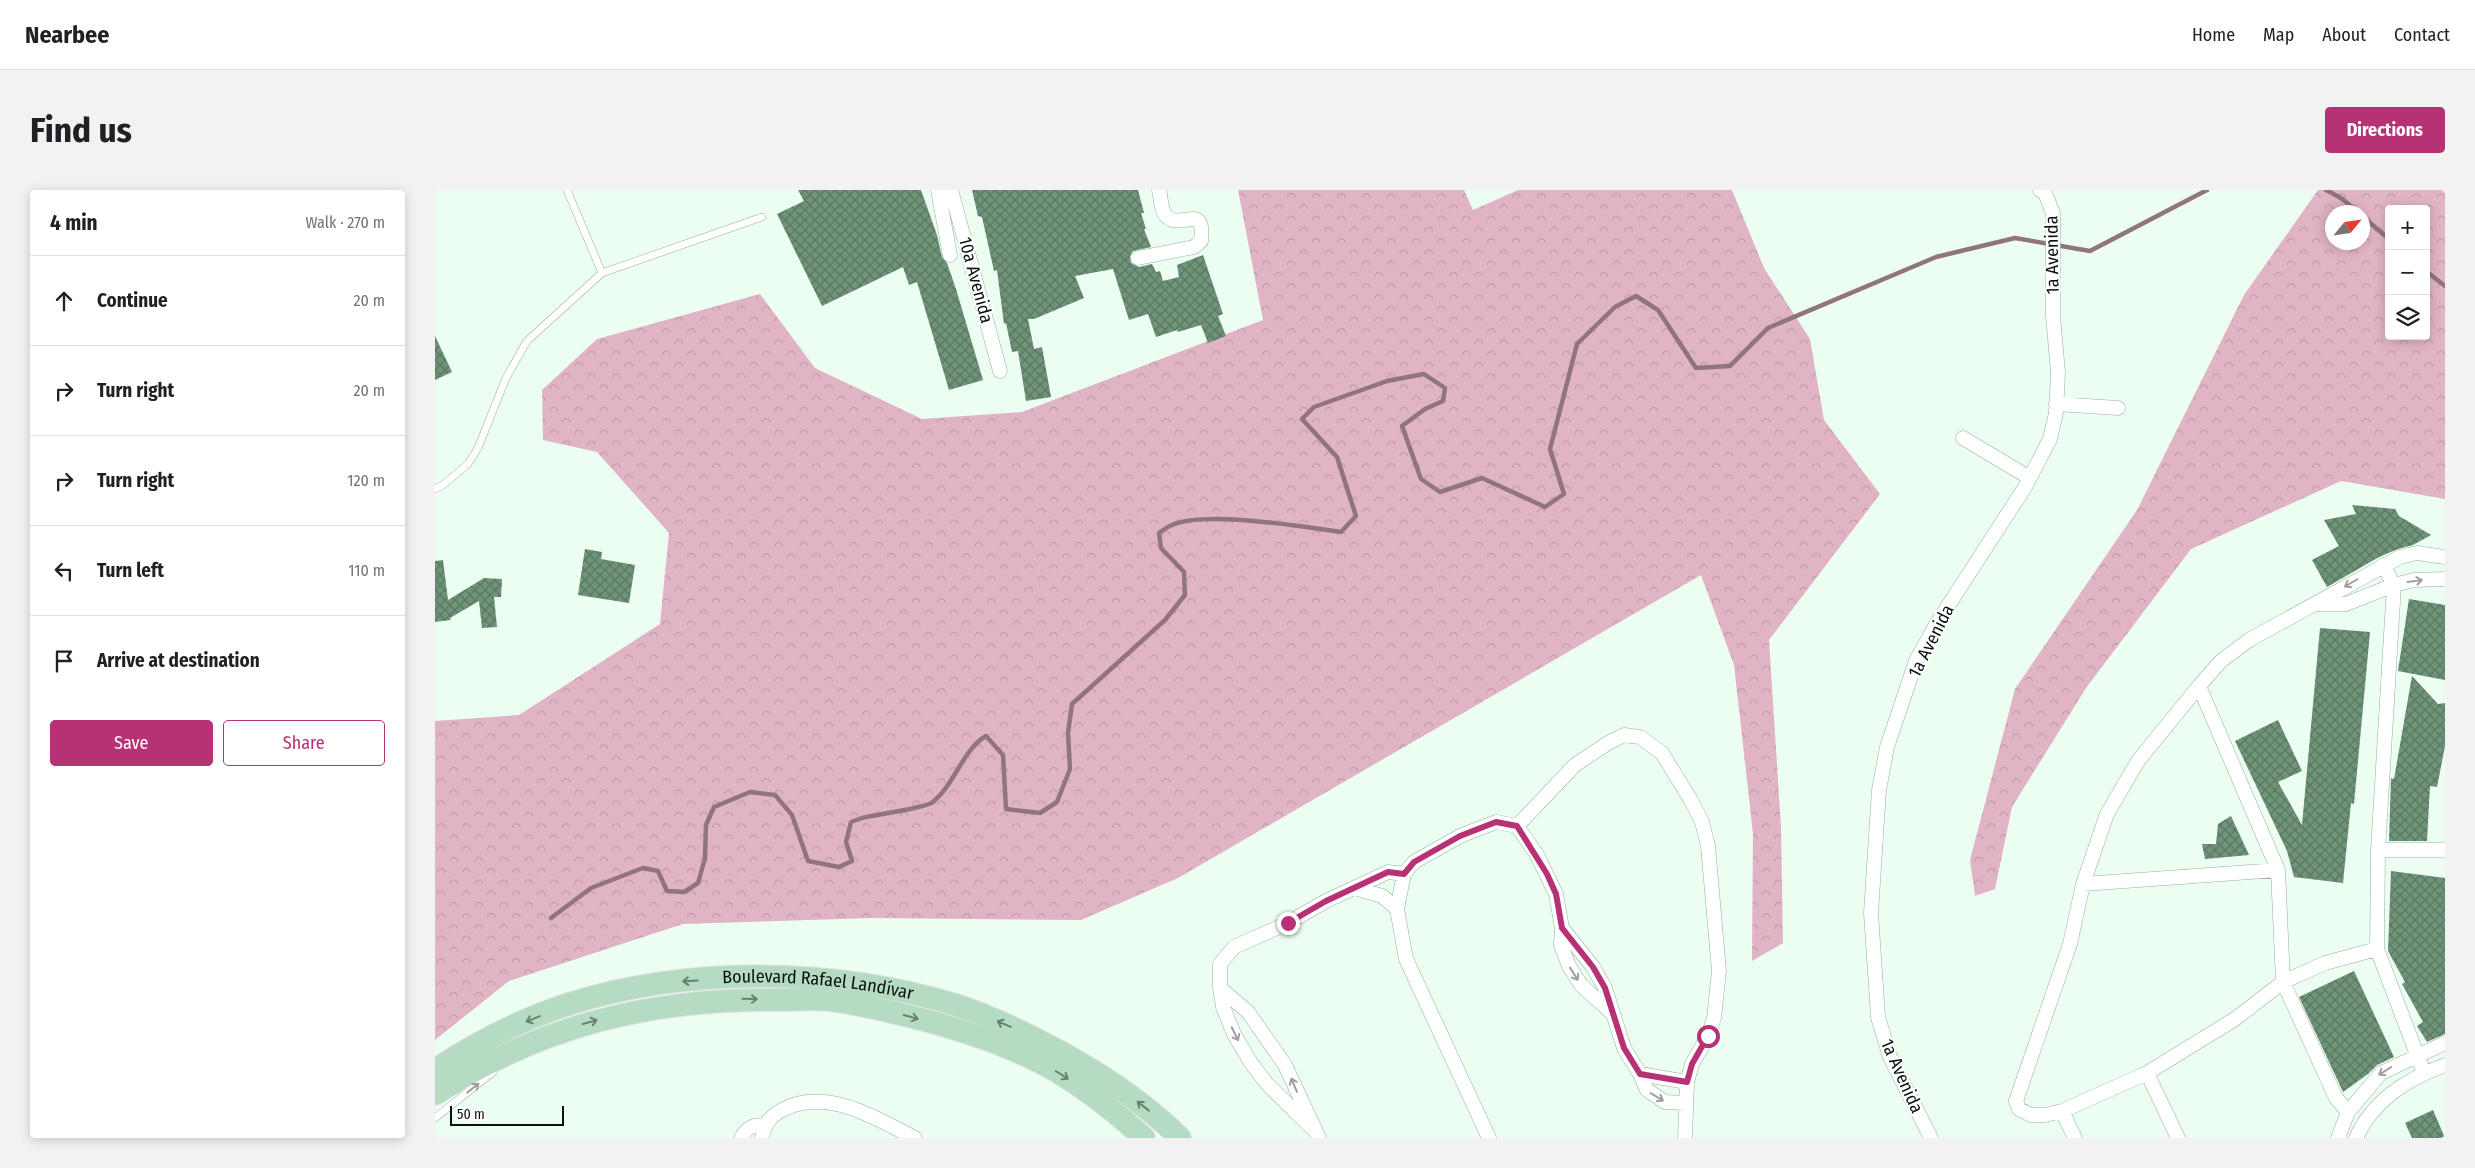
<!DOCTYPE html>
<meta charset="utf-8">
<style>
:root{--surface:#fff;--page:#f2f2f2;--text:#202124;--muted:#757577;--line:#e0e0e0;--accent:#b73275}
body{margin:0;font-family:"Fira Sans Condensed",sans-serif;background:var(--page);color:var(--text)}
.controls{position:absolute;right:15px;top:15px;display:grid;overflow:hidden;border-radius:5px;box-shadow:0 2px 12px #0003}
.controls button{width:45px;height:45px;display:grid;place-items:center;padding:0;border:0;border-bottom:1px solid var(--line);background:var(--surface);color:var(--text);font:25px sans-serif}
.compass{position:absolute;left:1890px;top:15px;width:45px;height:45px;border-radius:50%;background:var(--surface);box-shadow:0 2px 12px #0003;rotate:61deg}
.scale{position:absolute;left:15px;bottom:12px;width:114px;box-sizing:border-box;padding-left:5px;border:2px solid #0a110c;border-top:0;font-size:14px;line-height:18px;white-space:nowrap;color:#0a110c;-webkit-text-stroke:4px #fff;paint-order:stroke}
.stop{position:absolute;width:15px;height:15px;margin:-11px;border:4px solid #b73275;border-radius:50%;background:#fff}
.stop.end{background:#b73275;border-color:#fff;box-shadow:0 1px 5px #0008}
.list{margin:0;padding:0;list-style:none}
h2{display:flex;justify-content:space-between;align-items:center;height:65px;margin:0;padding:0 20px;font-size:21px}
h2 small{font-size:16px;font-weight:400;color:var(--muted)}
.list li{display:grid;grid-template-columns:32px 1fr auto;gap:15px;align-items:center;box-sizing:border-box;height:90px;padding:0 20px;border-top:1px solid var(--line)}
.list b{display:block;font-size:19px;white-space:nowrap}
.list em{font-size:16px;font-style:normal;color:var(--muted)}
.actions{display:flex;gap:10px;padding:15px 20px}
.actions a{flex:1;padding:11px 0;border:1px solid var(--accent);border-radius:5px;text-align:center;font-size:18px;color:var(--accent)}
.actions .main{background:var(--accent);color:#fff}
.icon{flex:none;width:28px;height:28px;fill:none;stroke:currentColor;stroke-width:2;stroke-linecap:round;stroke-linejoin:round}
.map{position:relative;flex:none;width:2010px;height:948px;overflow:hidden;border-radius:5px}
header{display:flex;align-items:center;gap:30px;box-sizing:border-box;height:70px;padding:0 25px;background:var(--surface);border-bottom:1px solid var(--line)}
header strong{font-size:24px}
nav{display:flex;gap:28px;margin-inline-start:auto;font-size:18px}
.intro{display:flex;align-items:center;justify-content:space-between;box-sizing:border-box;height:120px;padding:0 30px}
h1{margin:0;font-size:35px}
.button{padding:12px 22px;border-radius:5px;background:var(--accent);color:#fff;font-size:18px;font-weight:700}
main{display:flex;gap:30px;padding:0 30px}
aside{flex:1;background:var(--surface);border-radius:5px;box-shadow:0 2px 12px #0003}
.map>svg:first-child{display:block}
.forest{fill:url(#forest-crowns);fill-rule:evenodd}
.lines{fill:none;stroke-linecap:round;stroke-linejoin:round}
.stream{stroke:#91747e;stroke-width:4.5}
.building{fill:url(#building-cross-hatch)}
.lane-casing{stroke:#98ae9e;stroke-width:8}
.street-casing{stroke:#98ae9e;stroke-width:15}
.primary-casing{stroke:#e2e2e2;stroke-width:24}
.lane{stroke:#fff;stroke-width:7}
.street{stroke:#fff;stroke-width:14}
.primary{stroke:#b5dcc2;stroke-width:22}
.oneway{stroke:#9da09e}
.oneway2{stroke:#688170}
.route{stroke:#b73275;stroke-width:6}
.labels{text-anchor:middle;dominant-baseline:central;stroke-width:4.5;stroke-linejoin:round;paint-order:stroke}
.street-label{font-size:18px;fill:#0a110c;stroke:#fff}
</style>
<header>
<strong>Nearbee</strong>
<nav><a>Home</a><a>Map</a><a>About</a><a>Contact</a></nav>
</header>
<div class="intro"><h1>Find us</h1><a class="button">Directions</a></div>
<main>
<aside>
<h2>4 min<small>Walk · 270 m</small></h2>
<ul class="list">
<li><svg class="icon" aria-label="ahead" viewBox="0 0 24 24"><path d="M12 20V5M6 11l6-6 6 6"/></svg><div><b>Continue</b></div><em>20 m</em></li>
<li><svg class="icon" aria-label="right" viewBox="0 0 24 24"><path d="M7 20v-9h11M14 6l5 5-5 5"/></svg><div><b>Turn right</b></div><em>20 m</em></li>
<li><svg class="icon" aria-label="right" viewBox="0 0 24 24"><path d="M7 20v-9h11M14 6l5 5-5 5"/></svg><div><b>Turn right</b></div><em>120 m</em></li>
<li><svg class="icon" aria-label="left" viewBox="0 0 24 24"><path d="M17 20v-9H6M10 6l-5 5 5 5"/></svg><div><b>Turn left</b></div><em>110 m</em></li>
<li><svg class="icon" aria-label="arrive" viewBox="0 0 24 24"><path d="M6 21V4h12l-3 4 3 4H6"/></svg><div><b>Arrive at destination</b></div></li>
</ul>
<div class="actions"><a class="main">Save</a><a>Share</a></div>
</aside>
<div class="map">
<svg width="2010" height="948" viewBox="0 0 2010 948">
<defs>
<pattern id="forest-crowns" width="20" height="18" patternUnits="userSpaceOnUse" patternTransform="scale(1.25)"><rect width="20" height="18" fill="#e1b4c5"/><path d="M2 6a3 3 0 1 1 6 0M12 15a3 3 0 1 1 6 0" fill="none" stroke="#c09aa8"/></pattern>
<pattern id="building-cross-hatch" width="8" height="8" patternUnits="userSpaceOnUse" patternTransform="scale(1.25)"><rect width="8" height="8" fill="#6e9379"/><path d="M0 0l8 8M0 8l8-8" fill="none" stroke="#597762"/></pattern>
</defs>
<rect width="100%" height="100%" fill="#ecfef1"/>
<path class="forest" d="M803 0H1029L1038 20 1083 0H1297L1329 78 1375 149 1389 230 1445 304 1334 450 1346 637 1348 753 1317 771 1318 644 1299 475 1266 385 743 688 646 730 436 728 248 734 74 791 0 850V531L84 525 225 434 234 343 162 262 108 250 107 200 162 149 325 104 380 178 487 229 587 222 828 130Z
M1883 0H2010V309L1906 291 1756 359 1651 498 1577 617 1560 699 1540 706 1535 670 1580 499 1702 320 1809 105ZM1954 19H1991V146H1954ZM1898 22H1928V52H1898Z"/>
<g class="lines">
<path class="stream" d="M1891 0 1906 8 1923 22
M1928 27 1954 49
M1991 81 2010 96
M116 728 156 698 208 678 223 681 232 701 249 702 263 693 270 668 271 635 279 617 315 602 340 605 357 625 373 671 404 677 417 671 411 652 416 632 427 628C439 625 491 618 498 612 520 594 528 559 551 546L568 565 571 619 605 623 622 612 635 579 633 543 637 514 730 430 750 405 749 382 726 358 724 343C728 340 732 337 737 335 770 320 868 337 906 342L921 326 902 267 867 229 879 217 952 191 989 184 1010 198 1008 211 990 219 967 236 986 289 1005 302 1047 288 1110 317 1129 304 1115 259 1142 154 1180 117 1201 106 1223 120 1261 178 1295 176 1333 138 1501 67 1580 48 1655 61 1772 0"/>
</g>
<path class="building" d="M363 0H486L502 45 507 67 512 73 521 99 548 190 514 200 482 92 474 95 468 77 387 116 342 24 369 11Z
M537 0H703L709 23H706L711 39H709L716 57 698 61 695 66 696 73 704 77 717 74 721 82 725 81 728 91 744 87 742 75 768 65 788 124 783 126 791 146 773 153 766 135 743 142 742 140 721 147 713 124 694 130 678 79 640 86 649 108 599 129H593L599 159 607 157 616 207 591 211 583 161 577 162 571 133 569 134 562 80 559 81 547 27 543 26Z
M0 146 17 182 0 190Z
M1917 315 1960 319 1964 326 1996 345 1978 355 1963 359 1944 367 1892 397 1877 370 1904 356 1889 330 1921 324Z
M150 359 167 362 166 369 200 375 194 413 143 405Z
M8 370 13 410 49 388 67 389 66 407H59L62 437 47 438 44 411 15 428 16 430 0 432V371Z
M1974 409 2010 415V490L1963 481Z
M1885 438 1935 442 1919 614 1916 613 1908 693 1859 687 1852 661 1800 551 1843 530 1867 581 1843 592 1867 635Z
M1977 486 2003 514 2010 513V556L2002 597 1995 596 1992 651H1954L1956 588 1959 589Z
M1796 626 1814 665 1770 669 1767 654H1781L1783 634Z
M1956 681 2010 688V844L1992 852 1982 836 1988 832 1967 794 1970 792 1953 761Z
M1919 781 1959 867 1942 875 1933 884 1908 902 1864 807Z
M1998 920 2010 948H1977L1970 933Z"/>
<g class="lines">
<g class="lane-casing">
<path id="lane" d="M132 0 167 83
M0 299 8 295 33 274 43 258 71 188 92 151 167 83 327 27
M0 928 58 882"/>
</g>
<g class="street-casing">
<path id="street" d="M503 0 515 65
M516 0 565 181
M703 68 759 57 766 51C771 11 745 41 731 26 726 21 726 7 724 0
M1621 214 1683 218
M1528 248 1595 288
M1948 375 1959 395 1943 660 1942 759 1989 883
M1884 414H1911L1959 395 1979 390 2010 389
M1764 496 1843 680 1848 792 1901 908 1913 922
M1082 636 1140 575 1173 553 1189 545 1205 547 1227 563 1257 612 1267 632 1273 656 1284 781 1279 828 1273 846 1257 874 1252 892 1250 948
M1943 660H2010
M1648 694 1843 680
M920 698 947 706 962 719
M1127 738 1158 777 1170 798 1189 858 1205 884 1212 900 1230 912 1251 913
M1942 759 1890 773 1848 792 1800 829 1712 883 1627 921 1610 925H1596L1584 919 1581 911 1635 754 1648 694 1672 624 1703 571 1764 496 1786 471 1814 450 1965 367 1982 363 2010 367
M785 798 813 822 850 875 884 948
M1712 883 1743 948
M1205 884 1252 892
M1627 921 1640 948
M879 940 833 895 816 873 799 844 788 817 785 798V774L799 757 853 733 891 711 953 682 969 684
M306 948C312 937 318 935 329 935
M327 948C330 933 335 926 349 919 393 897 441 929 480 948
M1054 948 971 769 962 719 969 684 979 672 1025 646 1061 632 1082 636 1102 665 1121 704 1127 738 1126 755 1134 776 1146 795 1178 824
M1496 948 1455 867 1443 827 1436 723 1444 600 1452 557 1481 471 1502 433 1590 297 1615 249 1621 223 1623 182 1618 126V23L1610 3 1605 0
M1903 948 1913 922 1946 883 2010 853
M1921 948C1938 910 1972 889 2010 875"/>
</g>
<g class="primary-casing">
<g id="primary">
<path id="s1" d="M0 880C41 853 87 829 134 814 255 776 400 778 521 815 559 827 596 846 631 865 672 888 711 914 745 948"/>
<path d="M0 904C105 836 217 808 342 810 359 810 378 808 395 810 428 814 461 823 493 831 537 843 582 858 621 881 653 900 682 923 709 948"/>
</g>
</g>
<use href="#lane" class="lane"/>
<use href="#street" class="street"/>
<use href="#primary" class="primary"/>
</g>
<defs><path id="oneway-shaft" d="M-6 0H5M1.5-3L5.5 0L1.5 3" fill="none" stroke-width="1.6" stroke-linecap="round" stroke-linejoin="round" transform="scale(1.25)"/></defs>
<g class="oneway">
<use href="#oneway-shaft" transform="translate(1980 391) rotate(-8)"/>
<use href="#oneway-shaft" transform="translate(1916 393) rotate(150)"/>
<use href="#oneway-shaft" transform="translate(1139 784) rotate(58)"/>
<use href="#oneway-shaft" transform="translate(800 844) rotate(64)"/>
<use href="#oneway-shaft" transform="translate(1950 881) rotate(148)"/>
<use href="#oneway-shaft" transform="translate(859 895) rotate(-113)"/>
<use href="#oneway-shaft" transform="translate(38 898) rotate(-38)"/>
<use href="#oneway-shaft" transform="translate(1222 907) rotate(31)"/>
</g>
<g class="oneway2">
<use href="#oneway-shaft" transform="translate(255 791) rotate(177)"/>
<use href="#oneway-shaft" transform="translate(315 809) rotate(1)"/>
<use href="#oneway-shaft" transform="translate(476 827) rotate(15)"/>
<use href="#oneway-shaft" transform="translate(98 829) rotate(158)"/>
<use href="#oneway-shaft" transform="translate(155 832) rotate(-15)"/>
<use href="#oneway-shaft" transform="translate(569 834) rotate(-157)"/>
<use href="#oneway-shaft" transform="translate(627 885) rotate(32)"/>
<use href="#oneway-shaft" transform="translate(708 916) rotate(-142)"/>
</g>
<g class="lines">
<path class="route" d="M853 733 891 711 953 682 969 684 979 672 1025 646 1061 632 1082 636 1112 684 1121 704 1127 738 1158 777 1170 798 1189 858 1205 884 1252 892 1257 874 1273 846"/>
</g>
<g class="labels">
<g class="street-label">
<text transform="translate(1617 65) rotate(-91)">1a Avenida</text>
<text transform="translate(541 90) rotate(75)">10a Avenida</text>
<text transform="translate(1496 451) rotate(-63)">1a Avenida</text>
<text stroke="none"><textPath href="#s1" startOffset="402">Boulevard Rafael Landívar</textPath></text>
<text transform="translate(1467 886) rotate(66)">1a Avenida</text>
</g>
</g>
</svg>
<div class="controls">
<button>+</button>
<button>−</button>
<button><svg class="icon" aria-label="layers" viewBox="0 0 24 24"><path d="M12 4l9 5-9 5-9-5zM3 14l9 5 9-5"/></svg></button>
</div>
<svg class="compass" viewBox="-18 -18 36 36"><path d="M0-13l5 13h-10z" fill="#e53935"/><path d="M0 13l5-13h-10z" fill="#757577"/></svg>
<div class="scale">50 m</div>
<div class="stop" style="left:1273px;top:846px"></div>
<div class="stop end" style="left:853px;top:733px"></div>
</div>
</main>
